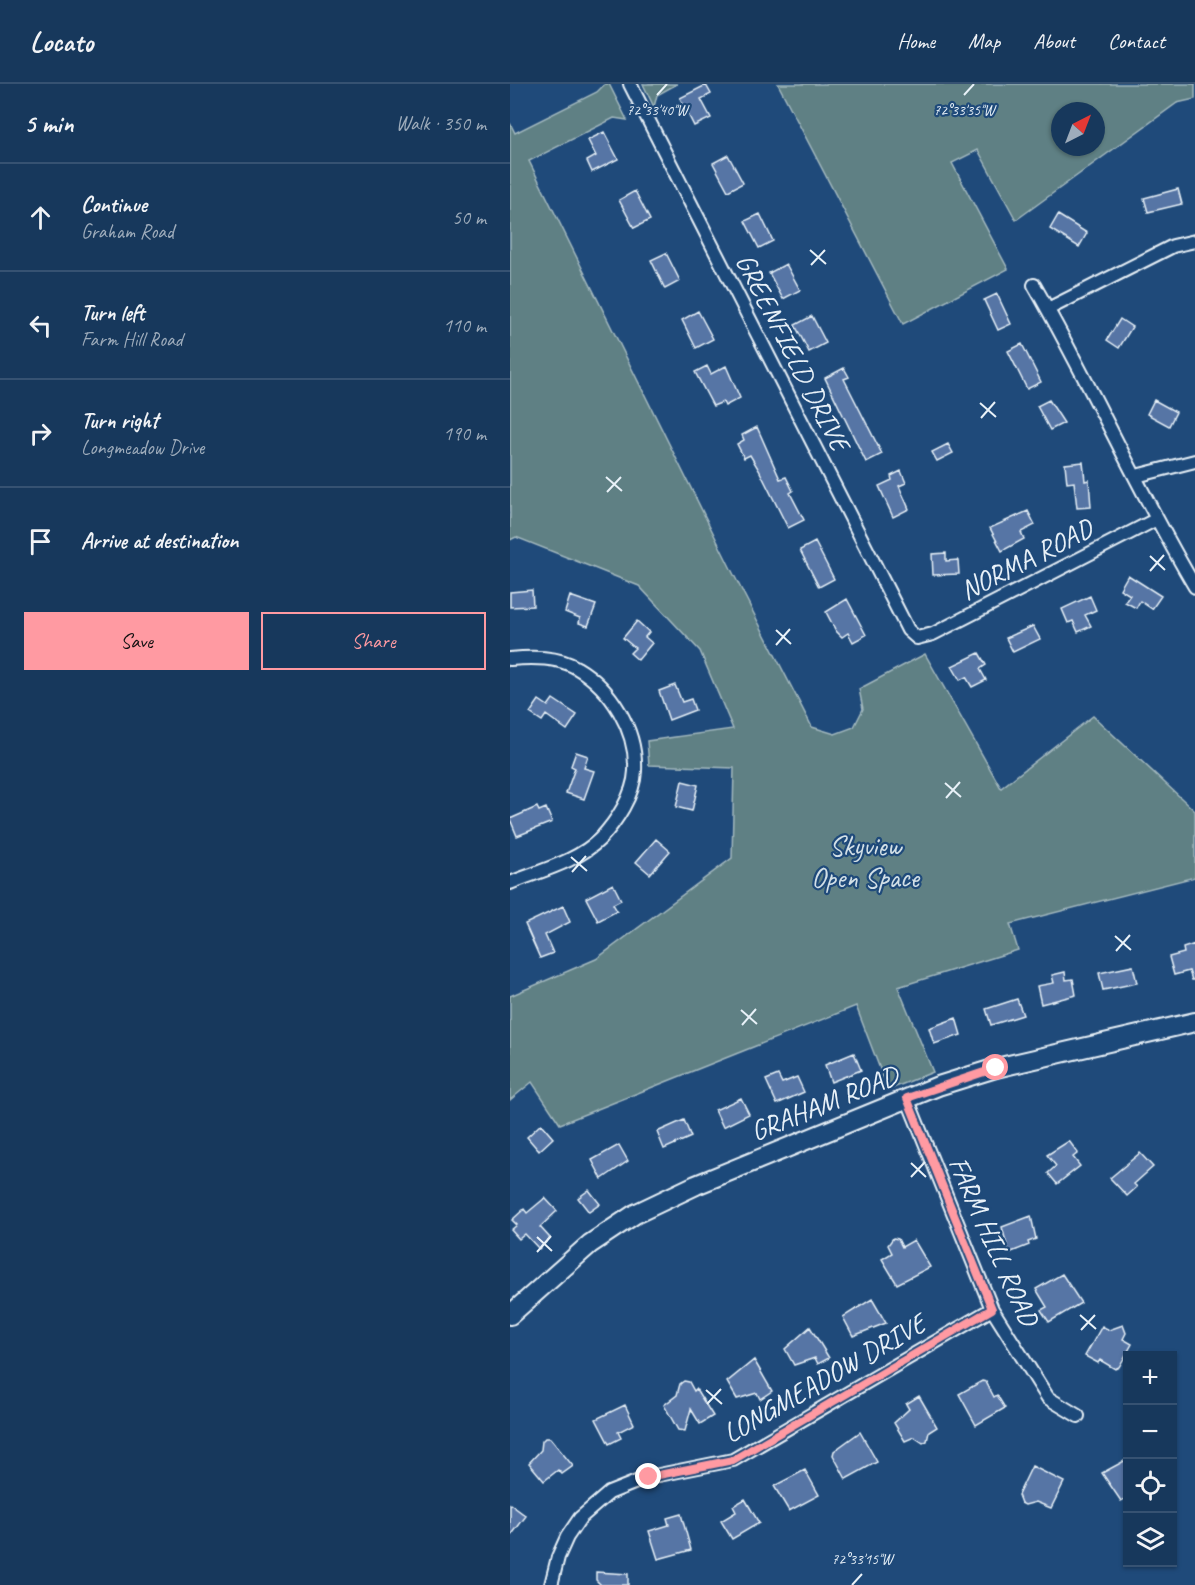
<!DOCTYPE html>
<meta charset="utf-8">
<style>
:root{--surface:#17385c;--page:#244365;--text:#f1f3f6;--muted:#9eacbb;--line:#365272;--accent:#ff9aa2}
body{margin:0;font-family:Caveat,sans-serif;background:var(--page);color:var(--text)}
.controls{position:absolute;right:18px;bottom:18px;display:grid;overflow:hidden;border-radius:0px;box-shadow:0 2px 4px #0004}
.controls button{width:54px;height:54px;display:grid;place-items:center;padding:0;border:0;border-bottom:2px solid var(--line);background:var(--surface);color:var(--text);font:30px sans-serif}
.compass{position:absolute;left:541px;top:18px;width:54px;height:54px;border-radius:50%;background:var(--surface);box-shadow:0 2px 4px #0004;rotate:42deg}
.stop{position:absolute;width:18px;height:18px;margin:-14px;border:4px solid #ff9aa2;border-radius:50%;background:#fff}
.stop.end{background:#ff9aa2;border-color:#fff;box-shadow:0 2px 6px #0008}
.list{margin:0;padding:0;list-style:none}
h2{display:flex;justify-content:space-between;align-items:center;height:78px;margin:0;padding:0 24px;font-size:26px}
h2 small{font-size:20px;font-weight:400;color:var(--muted)}
.list li{display:grid;grid-template-columns:39px 1fr auto;gap:18px;align-items:center;box-sizing:border-box;height:108px;padding:0 24px;border-top:2px solid var(--line)}
.list b{display:block;font-size:22px;white-space:nowrap}
.list p{margin:0;font-size:20px;white-space:nowrap;color:var(--muted)}
.list em{font-size:20px;font-style:normal;color:var(--muted)}
.actions{display:flex;gap:12px;padding:18px 24px}
.actions a{flex:1;padding:14px 0;border:2px solid var(--accent);border-radius:0px;text-align:center;font-size:21px;color:var(--accent)}
.actions .main{background:var(--accent);color:#111}
.icon{flex:none;width:33px;height:33px;fill:none;stroke:currentColor;stroke-width:2;stroke-linecap:round;stroke-linejoin:round}
.map{position:relative;flex:none;width:685px;height:1501px;overflow:hidden}
header{display:flex;align-items:center;gap:36px;box-sizing:border-box;height:84px;padding:0 30px;background:var(--surface);border-bottom:2px solid var(--line)}
header strong{font-size:28px}
nav{display:flex;gap:33px;margin-inline-start:auto;font-size:21px}
main{display:flex}
aside{flex:1;background:var(--surface)}
.map>svg:first-child{display:block}
.green{fill:#5e8084;stroke:#a3b8be;stroke-width:1.5;fill-rule:evenodd}
.building{fill:#5775a5;stroke:#e8f1f8;stroke-width:1.5}
.lines{fill:none;stroke-linecap:round;stroke-linejoin:round}
.street-casing{stroke:#e8f1f8;stroke-width:16}
.secondary-casing{stroke:#e8f1f8;stroke-width:22}
.street{stroke:#1f4a7a;stroke-width:12}
.secondary{stroke:#1f4a7a;stroke-width:18}
.route{stroke:#ff9aa2;stroke-width:8}
.ticks{fill:none;stroke:#e8f1f8;stroke-width:2}
.labels{text-anchor:middle;dominant-baseline:central;stroke-width:4.5;stroke-linejoin:round;paint-order:stroke}
.street-label{font-size:28px;fill:#e8f1f8;stroke:#1f4a7a}
.park-label{font-size:28px;fill:#d3e0e7;stroke:#1f4a7a}
.ticks-label{font-size:15px;text-anchor:middle;fill:#e8f1f8;stroke:#1f4a7a;stroke-width:4.5;stroke-linejoin:round;paint-order:stroke}
</style>
<header>
<strong>Locato</strong>
<nav><a>Home</a><a>Map</a><a>About</a><a>Contact</a></nav>
</header>
<main>
<aside>
<h2>5 min<small>Walk · 350 m</small></h2>
<ul class="list">
<li><svg class="icon" aria-label="ahead" viewBox="0 0 24 24"><path d="M12 20V5M6 11l6-6 6 6"/></svg><div><b>Continue</b><p>Graham Road</p></div><em>50 m</em></li>
<li><svg class="icon" aria-label="left" viewBox="0 0 24 24"><path d="M17 20v-9H6M10 6l-5 5 5 5"/></svg><div><b>Turn left</b><p>Farm Hill Road</p></div><em>110 m</em></li>
<li><svg class="icon" aria-label="right" viewBox="0 0 24 24"><path d="M7 20v-9h11M14 6l5 5-5 5"/></svg><div><b>Turn right</b><p>Longmeadow Drive</p></div><em>190 m</em></li>
<li><svg class="icon" aria-label="arrive" viewBox="0 0 24 24"><path d="M6 21V4h12l-3 4 3 4H6"/></svg><div><b>Arrive at destination</b></div></li>
</ul>
<div class="actions"><a class="main">Save</a><a>Share</a></div>
</aside>
<div class="map">
<svg width="685" height="1501" viewBox="0 0 685 1501">
<rect width="100%" height="100%" fill="#1f4a7a"/>
<filter id="ink" filterUnits="userSpaceOnUse"><feTurbulence type="fractalNoise" baseFrequency=".0167" numOctaves="2"/><feDisplacementMap in="SourceGraphic" scale="12" xChannelSelector="R" yChannelSelector="G"/><feConvolveMatrix kernelMatrix="1 2 1 2 8 2 1 2 1" color-interpolation-filters="sRGB"/></filter>
<g filter="url(#ink)">
<path class="green" d="M95 0H99L117 36 104 34 19 77 223 489 302 643 325 650 344 643 353 625 349 605 415 570 491 704 583 632 685 727V793L500 840 508 866 388 903 423 988 378 1006 346 922 50 1040 22 998 0 1016V912L86 875 222 774 224 684 139 681 137 657 223 645 190 567 129 502 6 453 0 456V39L5 49 87 8Z
M133 0H167L147 11 144 23Z
M268 0H685V15L667 19 506 136 468 66 442 79 498 185 393 240ZM550 27H586V63H550Z"/>
<path class="building" d="M196 1 201 10 191 15 201 34 184 42 170 14Z
M94 48 108 75 82 88 77 77 86 72 78 56Z
M218 71 233 99 218 107 203 79Z
M668 105 672 120 638 128 634 114Z
M125 107 140 136 124 144 109 116Z
M250 130 263 157 249 164 235 137Z
M548 131 577 149 569 163 540 145Z
M156 169 170 197 155 205 141 176Z
M276 180 290 206 273 215 259 189Z
M487 210 501 240 488 246 474 216Z
M188 227 203 255 186 264 172 236Z
M302 232 316 259 299 268 285 241Z
M610 235 622 243 609 264 597 256Z
M512 260 531 298 517 305 498 267Z
M197 282 201 290 216 282 230 314 215 322 213 318 203 322 185 288Z
M334 284 339 293 334 295 372 370 356 378 315 294Z
M539 316 554 339 540 346 527 322Z
M644 316 666 328 659 342 637 330Z
M247 343 270 395 276 393 283 407 280 409 294 436 278 444 249 386 240 371 234 374 227 360 234 356 232 351Z
M438 360 443 369 427 377 422 368Z
M573 378 575 397 579 396 581 423 567 424 564 398 557 399 555 380Z
M391 387 396 399 389 402 399 425 383 433 369 402 382 396 381 392Z
M518 427 525 441 511 448 514 455 492 467 480 444Z
M305 458 324 495 309 503 290 466Z
M436 469V477L448 476 449 490 423 491 422 470Z
M618 491 651 512 642 525 630 517 626 524 615 518 620 511 610 505Z
M22 506 23 522 0 523V508Z
M60 512 86 521 78 542 69 539 70 534 55 528Z
M580 512 586 526 575 531 581 542 568 548 563 537 558 539 552 525Z
M337 515 356 551 343 558 338 549 332 553 326 547 316 528Z
M127 537 139 548 135 553 142 559 128 576 120 569 125 564 113 554Z
M523 542 530 555 503 568 496 554Z
M469 569 476 581 470 585 476 596 462 603 456 593 450 596 442 582Z
M165 601 172 618 181 615 185 626 159 636 149 607Z
M43 615 67 631 57 646 36 631 32 637 20 629 29 616 38 622Z
M66 668 78 672 74 684 84 687 74 715 56 709 65 684 61 682Z
M172 697 188 701 182 727 166 723Z
M27 723 29 727 36 724 42 738 7 752 0 735Z
M146 755 160 767 140 790 126 778Z
M103 800 111 816 103 820 107 827 88 837 76 814Z
M53 822 60 838 35 851 43 869 30 874 15 840Z
M685 860V896H682L679 887 664 891 659 873 674 869 673 864Z
M623 882 627 899 593 906 589 889Z
M555 888 556 896 563 895 566 911 531 920 527 902 544 899 542 891Z
M507 915 513 931 481 941 476 925Z
M446 934 451 951 424 960 419 944Z
M344 969 351 986 321 998 315 981Z
M268 991 272 999 287 993 294 1008 267 1020 256 996Z
M231 1014 239 1030 213 1043 205 1026Z
M174 1036 181 1053 154 1065 147 1048Z
M31 1040 43 1054 29 1067 17 1053Z
M559 1057 568 1069 563 1073 570 1082 547 1100 538 1089 546 1082 537 1071Z
M109 1061 118 1077 92 1095 82 1076Z
M630 1069 643 1083 624 1100 627 1103 617 1112 600 1094Z
M79 1106 90 1120 79 1128 68 1114Z
M35 1114 47 1127 30 1143 40 1154 29 1165 15 1150 9 1155 1 1146 7 1141 2 1136 14 1125 17 1129Z
M521 1132 526 1155 518 1158 519 1161 499 1169 492 1143Z
M383 1154 388 1155 392 1163 404 1156 420 1183 387 1200 372 1175 382 1169 378 1161Z
M552 1190 571 1219 539 1238 531 1226 537 1223 526 1205Z
M362 1215 376 1239 343 1252 333 1233Z
M613 1241 616 1249 613 1255 622 1260 609 1283 605 1285 590 1276 588 1279 575 1272 592 1242 599 1246Z
M300 1243 319 1274 308 1280 305 1274 284 1281 275 1265Z
M244 1276 262 1307 250 1315 247 1309 227 1315 217 1298Z
M174 1297 179 1298 184 1307 186 1305 203 1332 190 1340 181 1325 175 1347 168 1346 154 1321 167 1311 170 1300Z
M472 1297 476 1298 484 1313 487 1311 495 1324 466 1341 449 1310Z
M409 1312 427 1343 419 1348 417 1357 413 1359 404 1353 395 1357 384 1339 399 1325 396 1320Z
M115 1321 124 1340 108 1348 111 1354 99 1360 86 1335Z
M350 1348 367 1378 336 1395 323 1371 324 1367Z
M35 1354H40L63 1382 52 1390 48 1386 34 1397 19 1379 31 1366 32 1357Z
M618 1375V1413L611 1417 592 1389Z
M522 1382 554 1398 541 1424 526 1418 515 1421 511 1419 508 1411Z
M295 1386 309 1411 279 1427 264 1402Z
M235 1415 249 1439 222 1455 211 1437 226 1428 223 1422Z
M0 1420 16 1432 0 1453Z
M171 1430 181 1466 148 1475 139 1447 159 1441 157 1434Z
M86 1488 118 1490V1501H91L86 1496Z"/>
<g class="lines">
<g class="street-casing">
<path id="street" d="M120 0 398 546 407 554 423 550 645 436
M524 201C581 300 627 405 685 503
M538 225 663 162 685 157
M626 392 685 377
M0 575C21 573 48 572 67 584 101 604 127 646 125 687 124 711 106 738 90 755 67 778 29 787 0 799
M397 1014 482 1225 538 1314 568 1332
M41 1501 48 1473 57 1453 70 1434 99 1409 139 1393 223 1376 482 1225"/>
</g>
<g class="secondary-casing">
<path id="secondary" d="M0 1231 80 1160 125 1130 186 1101 428 1002 486 984 685 938"/>
</g>
<use href="#street" class="street"/>
<use href="#secondary" class="secondary"/>
</g>
</g>
<g class="lines" filter="url(#ink)">
<path class="route" d="M139 1393 223 1376 482 1225 397 1014 486 984"/>
</g>
<path class="ticks" d="M147 11 157 0M454 11 464 0M300 166 316 180M301 181 315 166M470 319 486 333M471 334 485 318M96 393 112 407M97 408 111 393M640 472 655 486M640 487 654 471M266 546 281 560M266 561 280 545M435 699 451 713M436 714 450 698M61 773 77 787M62 788 76 772M605 852 621 866M606 867 620 851M231 926 247 940M232 941 246 925M401 1079 416 1093M401 1093 415 1078M27 1153 42 1167M27 1168 41 1152M570 1231 586 1245M571 1246 585 1231M196 1306 212 1320M197 1320 211 1305M342 1501 352 1490"/>
<g class="labels">
<g class="street-label">
<text transform="translate(283 268) rotate(63)">GREENFIELD DRIVE</text>
<text transform="translate(516 475) rotate(-27)">NORMA ROAD</text>
<text transform="translate(314 1019) rotate(-22)">GRAHAM ROAD</text>
<text transform="translate(484 1157) rotate(66)">FARM HILL ROAD</text>
<text transform="translate(314 1294) rotate(-30)">LONGMEADOW DRIVE</text>
</g>
<g class="park-label">
<text x="355" y="761">Skyview<tspan x="355" dy="32">Open Space</tspan></text>
</g>
</g>
<g class="ticks-label">
<text x="147" y="31">72°33'40"W</text>
<text x="454" y="31">72°33'35"W</text>
<text x="352" y="1480">72°33'15"W</text>
</g>
</svg>
<div class="controls">
<button>+</button>
<button>−</button>
<button><svg class="icon" aria-label="locate" viewBox="0 0 24 24"><circle cx="12" cy="12" r="6"/><path d="M12 2v4M12 18v4M2 12h4M18 12h4"/></svg></button>
<button><svg class="icon" aria-label="layers" viewBox="0 0 24 24"><path d="M12 4l9 5-9 5-9-5zM3 14l9 5 9-5"/></svg></button>
</div>
<svg class="compass" viewBox="-18 -18 36 36"><path d="M0-13l5 13h-10z" fill="#e53935"/><path d="M0 13l5-13h-10z" fill="#9eacbb"/></svg>
<div class="stop" style="left:486px;top:984px"></div>
<div class="stop end" style="left:139px;top:1393px"></div>
</div>
</main>
